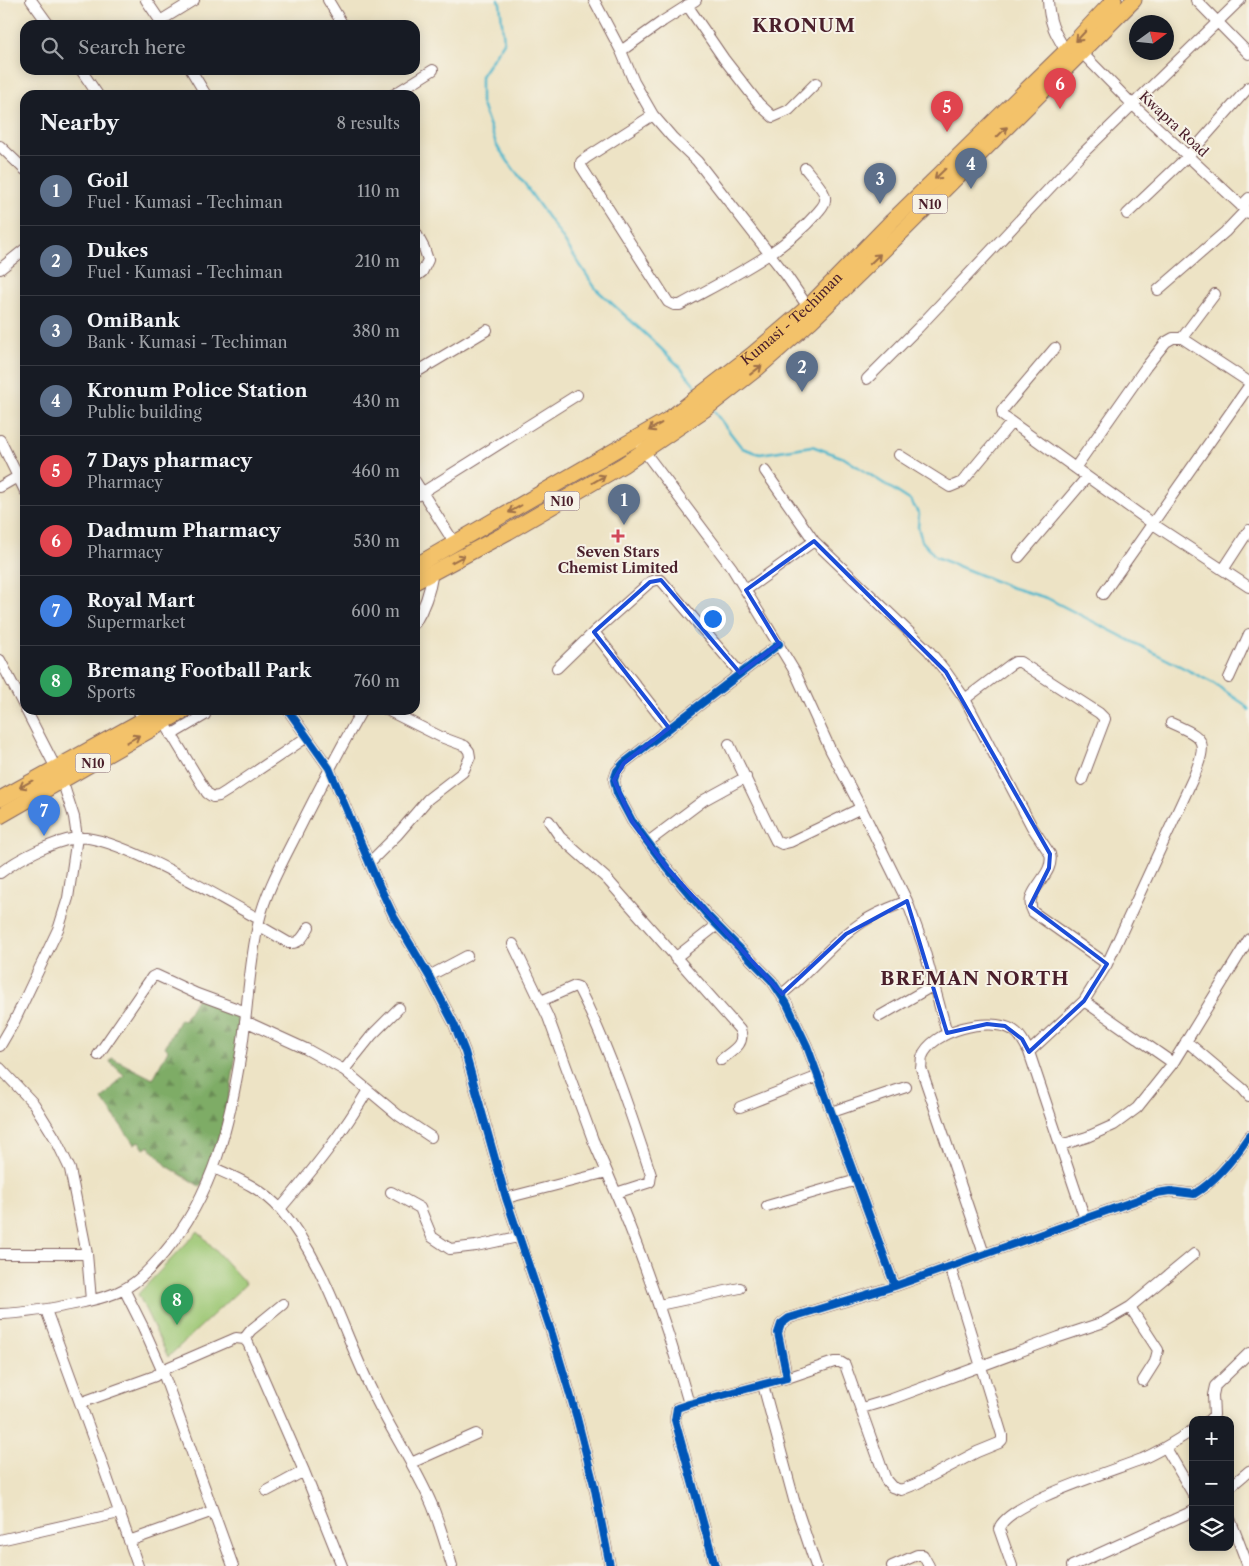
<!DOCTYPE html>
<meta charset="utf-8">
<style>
:root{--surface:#171b24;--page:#20242c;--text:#f1f3f6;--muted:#9ea1a6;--line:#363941;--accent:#2563eb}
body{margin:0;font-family:"Libre Caslon Text",serif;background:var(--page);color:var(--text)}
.controls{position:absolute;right:15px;bottom:15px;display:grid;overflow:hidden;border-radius:10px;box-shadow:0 2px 12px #0003}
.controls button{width:45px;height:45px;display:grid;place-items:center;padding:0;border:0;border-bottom:1px solid var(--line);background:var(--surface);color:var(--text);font:25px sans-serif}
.compass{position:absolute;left:1129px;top:15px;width:45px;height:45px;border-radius:50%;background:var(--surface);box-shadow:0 2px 12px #0003;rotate:75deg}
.you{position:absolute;left:712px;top:618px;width:18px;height:18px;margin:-12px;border:4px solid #fff;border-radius:50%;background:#1a73e8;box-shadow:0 0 0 8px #1a73e833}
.badge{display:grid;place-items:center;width:32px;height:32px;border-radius:50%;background:var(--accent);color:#fff;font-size:16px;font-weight:700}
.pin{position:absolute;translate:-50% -41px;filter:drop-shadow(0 1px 2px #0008)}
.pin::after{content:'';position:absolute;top:26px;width:18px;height:15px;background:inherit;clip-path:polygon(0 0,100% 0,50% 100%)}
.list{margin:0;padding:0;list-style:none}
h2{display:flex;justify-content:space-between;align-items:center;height:65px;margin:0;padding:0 20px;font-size:21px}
h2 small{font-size:16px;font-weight:400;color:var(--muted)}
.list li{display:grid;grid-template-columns:32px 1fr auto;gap:15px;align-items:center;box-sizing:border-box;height:70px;padding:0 20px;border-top:1px solid var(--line)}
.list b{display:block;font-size:19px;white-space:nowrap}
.list p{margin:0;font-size:16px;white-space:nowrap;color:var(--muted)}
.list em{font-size:16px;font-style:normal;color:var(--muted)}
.icon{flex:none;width:28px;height:28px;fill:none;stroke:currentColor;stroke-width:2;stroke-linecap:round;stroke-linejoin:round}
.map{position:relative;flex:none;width:1249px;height:1566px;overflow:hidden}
.search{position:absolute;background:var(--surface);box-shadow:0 2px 12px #0003;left:20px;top:20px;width:400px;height:55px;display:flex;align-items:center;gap:12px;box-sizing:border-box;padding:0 18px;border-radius:15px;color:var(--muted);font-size:19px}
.panel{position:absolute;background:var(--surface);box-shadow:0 2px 12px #0003;left:20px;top:90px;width:400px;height:625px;border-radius:15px}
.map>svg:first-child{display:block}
.forest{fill:url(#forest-firs);stroke:#646648}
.park{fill:#9dc774;stroke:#747350}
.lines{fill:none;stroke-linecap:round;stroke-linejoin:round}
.stream{stroke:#4eb7cc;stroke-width:2.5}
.minor-casing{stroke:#836461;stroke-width:12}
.highway-casing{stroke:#836461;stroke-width:17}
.minor{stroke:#fff;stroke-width:10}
.highway{stroke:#f3c26a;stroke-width:15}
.cycleway-casing{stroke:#f7f3e8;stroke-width:11}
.cycleway{stroke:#0057b8;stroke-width:8}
.oneway{stroke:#9e704a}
.marked{fill:none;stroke:#1d4ed8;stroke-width:4;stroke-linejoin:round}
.poi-dot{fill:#d1495b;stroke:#f7f3e8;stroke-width:2}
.labels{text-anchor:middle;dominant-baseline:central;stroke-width:4;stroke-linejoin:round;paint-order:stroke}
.shield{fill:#f7f3e8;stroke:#7e5f64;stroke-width:1}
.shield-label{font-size:12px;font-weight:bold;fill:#4a1f2b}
.street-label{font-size:14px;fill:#4a1f2b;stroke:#f7f3e8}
.poi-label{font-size:14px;font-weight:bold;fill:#4a1f2b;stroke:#f7f3e8}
.district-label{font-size:19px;font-weight:bold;letter-spacing:1px;fill:#4a1f2b;stroke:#f7f3e8}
</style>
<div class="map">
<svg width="1249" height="1566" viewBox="0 0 1249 1566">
<defs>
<pattern id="forest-firs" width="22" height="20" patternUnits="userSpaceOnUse" patternTransform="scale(1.25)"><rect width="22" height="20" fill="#7eac66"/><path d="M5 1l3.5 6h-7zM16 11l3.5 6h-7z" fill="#698b54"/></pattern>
</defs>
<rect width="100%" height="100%" fill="#f7f3e8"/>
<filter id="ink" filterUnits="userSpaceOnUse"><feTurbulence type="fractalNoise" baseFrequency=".02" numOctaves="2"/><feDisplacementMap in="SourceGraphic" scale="10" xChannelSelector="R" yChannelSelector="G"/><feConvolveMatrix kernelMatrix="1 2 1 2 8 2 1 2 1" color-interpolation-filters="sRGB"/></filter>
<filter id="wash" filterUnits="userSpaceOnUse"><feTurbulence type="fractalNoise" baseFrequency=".0096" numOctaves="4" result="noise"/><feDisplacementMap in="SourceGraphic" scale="20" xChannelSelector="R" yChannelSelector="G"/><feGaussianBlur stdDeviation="1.12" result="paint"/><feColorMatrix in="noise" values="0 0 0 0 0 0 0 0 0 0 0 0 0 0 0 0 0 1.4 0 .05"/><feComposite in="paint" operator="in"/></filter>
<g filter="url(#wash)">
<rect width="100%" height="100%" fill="#ede3c5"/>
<path class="forest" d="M198 996 242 1014 231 1088 221 1132 201 1187 167 1166 149 1146 144 1149 139 1141 134 1144 102 1099 124 1075 110 1062 112 1058 153 1079 168 1050 165 1047 180 1019 184 1020Z"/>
<path class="park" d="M198 1231 246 1284 168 1357 138 1294Z"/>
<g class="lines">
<path class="stream" d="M498 0 500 3 504 42 481 76V102L497 146 559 233 596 289 652 340 681 368 699 390
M712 409 742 448 760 454 812 446 844 458 911 501 919 514 918 527 922 541 936 557 1010 587 1047 598 1213 683 1244 704 1249 710"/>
</g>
</g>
<g filter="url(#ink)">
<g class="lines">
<g class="minor-casing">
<path id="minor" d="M31 0 49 25
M146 0 163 25
M328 0 343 25
M594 0 621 51 634 82 653 115 672 137 697 161 786 275 808 307
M1048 0C1049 22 1054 32 1066 51
M1196 0 1249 54
M687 5 724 59 759 104 773 117 789 110 816 83
M160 21 194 0
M621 51 663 21 696 0
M1082 53 1132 104 1249 213
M81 70 98 95
M191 70 206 95
M393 95 433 70
M653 115 586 158 581 162V166L668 302 674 305H680C725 280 783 253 817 213 820 209 825 205 825 200 827 192 810 175 805 168
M0 146 25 170
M1241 206 1249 198
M1127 214 1188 156 1249 87
M415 231 424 248 428 260 422 272 415 277
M0 269 25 249
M1158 290 1225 232 1246 210
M1182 338 1215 294
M1055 348 1005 407 1002 411 1003 416 1153 524 1249 587
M415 373 487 330
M867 379 918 328 1079 157 1240 0
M0 440 25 491
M641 447 732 568 795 672 831 751 861 808 907 901 923 945 947 1033
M899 455 950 487 962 482 1011 423
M1075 468 1146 367 1166 342 1173 338H1182L1249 382
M765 471 814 541
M415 481 455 544
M0 487 19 476
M415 497 577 395
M1019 557 1087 477
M1223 570 1249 530
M746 590 814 541 929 651 946 672 965 699 1032 827 1050 854C1056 876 1021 891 1033 912L1107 964
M1103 594 1249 386
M415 623C425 607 430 591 433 572
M594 632 669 728
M779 644 624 763 617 771 614 780 617 793 632 821 667 868 708 916 772 981 787 1004 807 1046 895 1286
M0 660 25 708
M557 668 594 632 650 582 656 580H661L740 673
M1229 678 1249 634
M965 699 1010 665 1015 662H1020L1099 713 1105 719 1082 780
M138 710 143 720
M288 710 329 768 377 881 394 917 429 976 454 1024 465 1052 506 1198 552 1334 577 1418 594 1485 610 1566
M164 722 207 793 213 797 219 796 227 791 307 737
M171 735 205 715
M729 744 770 829 776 841 782 844 790 842 861 808
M549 821 560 837 606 878 740 1030C746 1045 731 1051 721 1060
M648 842 704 800 746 777
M369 863 397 835 428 799 463 772 470 757 469 751 465 746 441 737 387 710
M0 873C19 858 52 842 76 838 112 832 224 900 259 919
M258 925 289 943C300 944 304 936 309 927
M513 944 548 1017 593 1140 607 1172
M675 958 717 925
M429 976 467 956
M782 994C811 971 833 941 864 921 877 912 892 907 907 901
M541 1001 575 986 578 987C609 1047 630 1111 651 1175L650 1182 616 1193
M1084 1001 1173 1063
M880 1016 934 985
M245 1021 306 1049 344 1070 398 1115 431 1137
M1186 1041 1243 1089 1249 1096
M0 1046 14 1022 59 927 68 898 77 837 74 817 62 780 26 710
M1029 1052 1084 1001 1107 964 1194 776C1208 740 1205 738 1171 723
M98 1055 152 977 156 975 197 994 246 1012
M0 1068 34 1104 55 1138 70 1169 87 1254 91 1300
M344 1070 372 1035 399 1008
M740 1107 819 1076
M832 1112 906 1087
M1061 1145 1087 1137 1114 1125 1137 1108 1173 1063 1249 939
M214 1168C239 1179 263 1189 281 1210 325 1263 342 1330 372 1391 390 1430 415 1465 432 1505 440 1525 446 1546 452 1566
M391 1192 420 1208 432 1237 450 1249 476 1246 518 1237
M506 1198 607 1172C640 1248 667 1325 689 1404
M767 1206 857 1180
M280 1209C312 1171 343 1133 368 1090
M0 1254H87
M984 1254 921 1068C922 1065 921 1060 922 1057 932 1030 989 1016 1013 1030 1021 1035 1025 1044 1029 1052L1085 1219
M124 1289 143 1327 162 1370 233 1566
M659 1305 740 1288
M1130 1307 1158 1350 1155 1362 1143 1381
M46 1310 102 1463 138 1566
M0 1314C29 1313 56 1308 84 1302 97 1299 112 1296 124 1289 140 1281 152 1266 164 1253 214 1194 230 1123 242 1047 248 1005 249 963 259 921 266 891 283 861 297 833 318 791 339 750 362 710
M244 1339 251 1330 283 1304
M787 1378 834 1362H840L845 1365 886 1480 892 1487 901 1490 916 1484 977 1452 999 1443 1002 1440V1435L950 1266
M763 1385 794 1500 816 1566
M80 1403 155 1376 162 1370 236 1338 244 1339 248 1343 304 1471 342 1566
M862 1408 892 1399 1059 1337 1104 1322 1130 1307 1194 1254
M1209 1420 1214 1415 1213 1395 1215 1386 1249 1353
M1166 1448 1193 1494
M411 1463 476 1434
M1230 1487 1249 1471
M267 1491 304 1471
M1230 1519 1248 1566
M0 1540 119 1513
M129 1541 213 1511
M715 1566 675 1420 677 1408 689 1404 787 1378 778 1333 781 1324 789 1318 895 1286 1157 1193 1170 1191 1194 1194C1216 1181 1235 1157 1249 1136
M892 1566 917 1555H923L929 1566
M1012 1566 999 1529C1006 1503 1115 1470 1142 1459 1160 1451 1176 1441 1193 1430
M1072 1566 1193 1511"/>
</g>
<g class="highway-casing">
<g id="highway">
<path id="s1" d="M415 566 669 419 753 354 808 307 892 221 1066 51 1114 0"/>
<path d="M415 582 508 532 623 465 704 410 759 367 811 321 905 229 1134 0"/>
<path d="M0 799 161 710"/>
<path d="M0 816 185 710"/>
</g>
</g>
<use href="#minor" class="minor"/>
<use href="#highway" class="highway"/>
<g class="cycleway-casing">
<path id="cycleway" d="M779 644 624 763 617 771 614 780 617 793 632 821 667 868 708 916 772 981 787 1004 807 1046 895 1286
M288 710 329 768 377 881 394 917 429 976 454 1024 465 1052 506 1198 552 1334 577 1418 594 1485 610 1566
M715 1566 675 1420 677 1408 689 1404 787 1378 778 1333 781 1324 789 1318 895 1286 1157 1193 1170 1191 1194 1194C1216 1181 1235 1157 1249 1136"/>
</g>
<use href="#cycleway" class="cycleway"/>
</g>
<defs><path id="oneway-shaft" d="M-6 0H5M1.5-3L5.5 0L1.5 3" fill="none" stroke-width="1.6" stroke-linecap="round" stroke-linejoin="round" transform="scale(1.25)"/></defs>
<g class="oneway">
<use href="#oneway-shaft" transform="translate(1081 36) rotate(133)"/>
<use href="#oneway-shaft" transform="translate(1002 132) rotate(-45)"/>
<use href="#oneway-shaft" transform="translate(940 174) rotate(136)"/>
<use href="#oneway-shaft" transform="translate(875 259) rotate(-44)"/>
<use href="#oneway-shaft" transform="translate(756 370) rotate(-38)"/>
<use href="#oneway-shaft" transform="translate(655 427) rotate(149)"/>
<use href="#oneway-shaft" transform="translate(599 479) rotate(-31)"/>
<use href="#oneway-shaft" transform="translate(515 509) rotate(150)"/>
<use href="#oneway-shaft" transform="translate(458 559) rotate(-28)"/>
<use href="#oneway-shaft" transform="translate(133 739) rotate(-30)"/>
<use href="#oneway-shaft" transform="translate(26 784) rotate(151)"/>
</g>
</g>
<path class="marked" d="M814 541 946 672 1050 854 1049 868 1030 906 1107 964 1084 1001 1029 1052 1022 1039 1005 1026 987 1024 947 1033 907 901 846 934 782 994 667 868 632 821 614 780 624 763 669 728 594 632 650 582 661 580 740 673 779 644 746 590Z"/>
<path class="poi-dot" d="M615.5 528.5h5v5h5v5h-5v5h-5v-5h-5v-5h5z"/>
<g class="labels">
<g class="shield">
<rect x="912.5" y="194.5" width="35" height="19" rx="4"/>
<rect x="544.5" y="491.5" width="35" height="19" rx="4"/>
<rect x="75.5" y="753.5" width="35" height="19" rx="4"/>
</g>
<g class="shield-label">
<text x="930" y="204">N10</text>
<text x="562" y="501">N10</text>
<text x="93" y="763">N10</text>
</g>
<g class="street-label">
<text transform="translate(1174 124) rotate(43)">Kwapra Road</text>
<text stroke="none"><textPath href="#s1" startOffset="452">Kumasi - Techiman</textPath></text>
</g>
<g class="poi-label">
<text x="618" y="552">Seven Stars<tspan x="618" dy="16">Chemist Limited</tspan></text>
</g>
<g class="district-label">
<text x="804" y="25">KRONUM</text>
<text x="975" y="978">BREMAN NORTH</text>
</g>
</g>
</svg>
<div class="controls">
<button>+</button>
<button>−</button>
<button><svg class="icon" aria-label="layers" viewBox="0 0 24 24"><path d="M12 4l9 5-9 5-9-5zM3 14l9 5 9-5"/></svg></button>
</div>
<svg class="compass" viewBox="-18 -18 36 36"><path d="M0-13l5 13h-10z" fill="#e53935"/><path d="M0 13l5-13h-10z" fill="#9ea1a6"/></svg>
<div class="you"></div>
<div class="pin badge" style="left:624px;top:525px;background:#5c6f8a">1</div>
<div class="pin badge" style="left:802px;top:392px;background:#5c6f8a">2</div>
<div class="pin badge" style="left:880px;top:204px;background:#5c6f8a">3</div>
<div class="pin badge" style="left:971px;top:189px;background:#5c6f8a">4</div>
<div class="pin badge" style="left:947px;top:132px;background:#e0444e">5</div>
<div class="pin badge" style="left:1060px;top:109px;background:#e0444e">6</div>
<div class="pin badge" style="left:44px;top:836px;background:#3f7fe0">7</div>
<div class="pin badge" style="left:177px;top:1325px;background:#2e9e5b">8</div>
<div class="search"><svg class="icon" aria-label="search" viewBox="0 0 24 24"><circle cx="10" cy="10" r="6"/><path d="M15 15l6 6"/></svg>Search here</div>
<section class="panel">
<h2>Nearby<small>8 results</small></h2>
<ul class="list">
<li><span class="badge" style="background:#5c6f8a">1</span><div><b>Goil</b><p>Fuel · Kumasi - Techiman</p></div><em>110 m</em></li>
<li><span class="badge" style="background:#5c6f8a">2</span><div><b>Dukes</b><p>Fuel · Kumasi - Techiman</p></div><em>210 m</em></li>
<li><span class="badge" style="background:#5c6f8a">3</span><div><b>OmiBank</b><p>Bank · Kumasi - Techiman</p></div><em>380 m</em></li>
<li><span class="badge" style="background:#5c6f8a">4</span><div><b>Kronum Police Station</b><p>Public building</p></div><em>430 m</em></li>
<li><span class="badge" style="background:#e0444e">5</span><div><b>7 Days pharmacy</b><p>Pharmacy</p></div><em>460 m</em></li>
<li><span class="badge" style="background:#e0444e">6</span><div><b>Dadmum Pharmacy</b><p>Pharmacy</p></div><em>530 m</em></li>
<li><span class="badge" style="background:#3f7fe0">7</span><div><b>Royal Mart</b><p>Supermarket</p></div><em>600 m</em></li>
<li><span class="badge" style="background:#2e9e5b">8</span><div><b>Bremang Football Park</b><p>Sports</p></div><em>760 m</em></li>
</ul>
</section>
</div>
